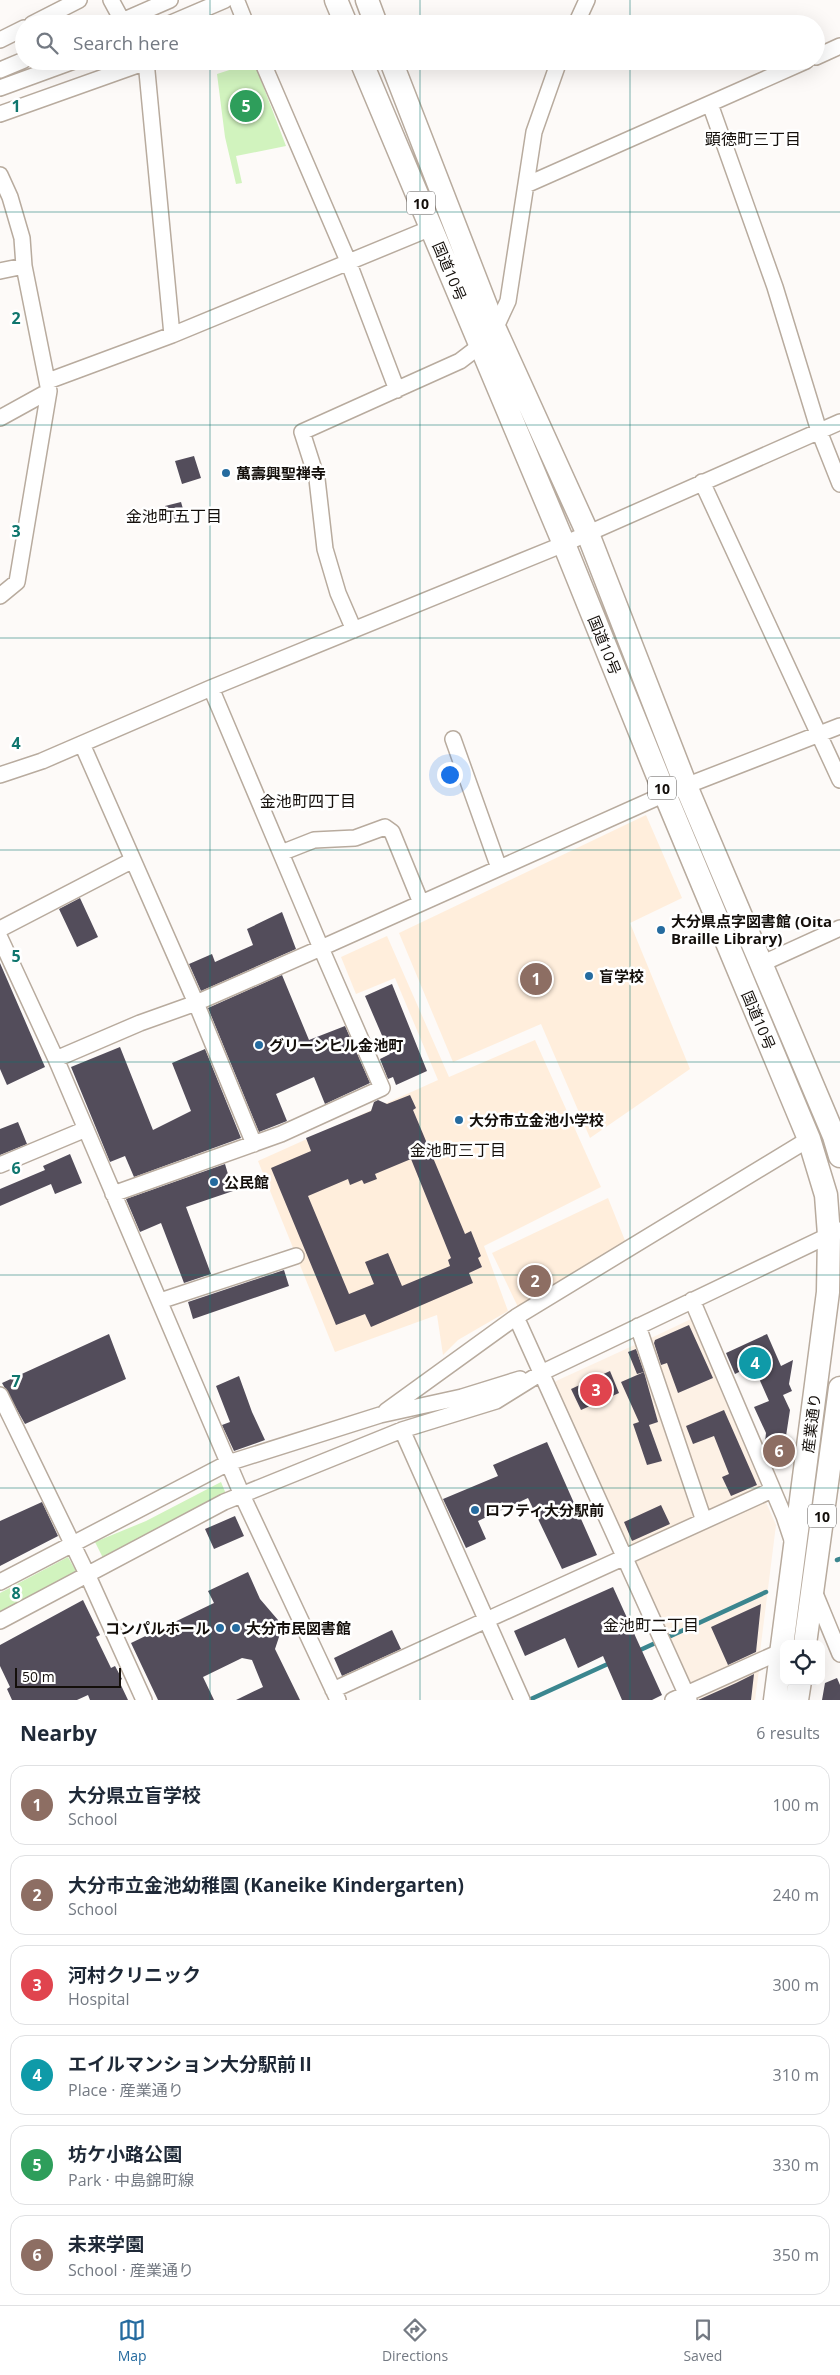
<!DOCTYPE html>
<meta charset="utf-8">
<style>
:root{--surface:#fff;--page:#f6f6f7;--text:#1f2937;--muted:#747a83;--line:#e0e1e3;--accent:#256b9f}
body{margin:0;font-family:"Open Sans","Noto Sans JP",sans-serif;background:var(--page);color:var(--text)}
.controls{position:absolute;right:15px;bottom:15px;display:grid;overflow:hidden;border-radius:10px;box-shadow:0 5px 20px #0002}
.controls button{width:45px;height:45px;display:grid;place-items:center;padding:0;border:0;border-bottom:1px solid var(--line);background:var(--surface);color:var(--text);font:25px sans-serif}
.scale{position:absolute;left:15px;bottom:12px;width:106px;box-sizing:border-box;padding-left:5px;border:2px solid #140f0b;border-top:0;font-size:14px;line-height:18px;white-space:nowrap;color:#140f0b;-webkit-text-stroke:4px #fff;paint-order:stroke}
.you{position:absolute;left:449px;top:774px;width:18px;height:18px;margin:-12px;border:4px solid #fff;border-radius:50%;background:#1a73e8;box-shadow:0 0 0 8px #1a73e833}
.badge{display:grid;place-items:center;width:32px;height:32px;border-radius:50%;background:var(--accent);color:#fff;font-size:16px;font-weight:700}
.pin{position:absolute;translate:-50% -50%;border:2px solid #fff;box-shadow:0 1px 5px #0006}
.list{margin:0;padding:0;list-style:none}
h2{display:flex;justify-content:space-between;align-items:center;height:65px;margin:0;padding:0 20px;font-size:21px}
h2 small{font-size:16px;font-weight:400;color:var(--muted)}
.list li{display:grid;grid-template-columns:32px 1fr auto;gap:15px;align-items:center;box-sizing:border-box;height:80px;margin:0 10px 10px;padding:0 10px;border:1px solid var(--line);border-radius:15px}
.list b{display:block;font-size:19px;white-space:nowrap}
.list p{margin:0;font-size:16px;white-space:nowrap;color:var(--muted)}
.list em{font-size:16px;font-style:normal;color:var(--muted)}
.icon{flex:none;width:28px;height:28px;fill:none;stroke:currentColor;stroke-width:2;stroke-linecap:round;stroke-linejoin:round}
.map{position:relative;flex:none;width:840px;height:1700px;overflow:hidden}
.search{position:absolute;background:var(--surface);box-shadow:0 5px 20px #0002;left:15px;right:15px;top:15px;height:55px;display:flex;align-items:center;gap:12px;box-sizing:border-box;padding:0 18px;border-radius:28px;color:var(--muted);font-size:19px}
.sheet{height:605px;background:var(--surface)}
nav{display:flex;justify-content:space-around;align-items:center;box-sizing:border-box;height:70px;border-top:1px solid var(--line);background:var(--surface);font-size:14px;color:var(--muted)}
nav a{display:grid;justify-items:center;gap:2px}
nav .on{color:var(--accent)}
.map>svg:first-child{display:block}
.built{fill:#fdf1e5}
.education{fill:#ffeedc}
.green{fill:#d1f3be}
.lines{fill:none;stroke-linecap:round;stroke-linejoin:round}
.stream{stroke:#3b868f;stroke-width:4.5}
.building{fill:#534d5b;fill-rule:evenodd}
.minor-casing{stroke:#b8ab9e;stroke-width:18}
.highway-casing{stroke:#b8ab9e;stroke-width:25}
.minor{stroke:#fff;stroke-width:15}
.highway{stroke:#fff;stroke-width:22}
.grid{fill:none;stroke:#0f766e;stroke-width:1;stroke-opacity:0.55}
.poi-dot{fill:#256b9f;stroke:#fff;stroke-width:2}
.labels{text-anchor:middle;dominant-baseline:central;stroke-width:5;stroke-linejoin:round;paint-order:stroke}
.shield{fill:#fff;stroke:#5a5754;stroke-width:1}
.shield-label{font-size:14px;font-weight:bold;fill:#140f0b}
.street-label{font-size:15px;fill:#140f0b;stroke:#fff}
.poi-label{font-size:15px;font-weight:bold;fill:#140f0b;stroke:#fff;text-anchor:start}
.neighbourhood-label{font-size:16px;fill:#140f0b;stroke:#fff}
.grid-label{font-size:16px;text-anchor:middle;font-weight:bold;fill:#0f766e;stroke:#fff;stroke-width:5;stroke-linejoin:round;paint-order:stroke}
</style>
<div class="map">
<svg width="840" height="1700" viewBox="0 0 840 1700">
<rect width="100%" height="100%" fill="#fdfaf8"/>
<path class="built" d="M691 1319 761 1486 704 1512 647 1340Z
M641 1342 699 1514 628 1547 554 1382Z
M765 1500 776 1525 760 1652 691 1683 635 1560Z
M759 1670 755 1700H699L697 1696Z"/>
<path class="education" d="M646 815 682 898 630 923 690 1069 590 1138 541 1024 453 1062 399 933Z
M387 936 449 1077 535 1040 601 1187 484 1246 508 1311 458 1340 443 1355 437 1315 335 1352 258 1161 438 1080 395 978 356 994 341 957Z
M608 1198 626 1243 519 1309 492 1253Z"/>
<path class="green" d="M254 62 286 146 236 156 242 183 236 184 225 137 217 74Z
M221 1482 226 1494 104 1560 95 1542 146 1521Z
M68 1557 78 1575 0 1616V1593Z"/>
<g class="lines">
<path class="stream" d="M837 1560 840 1559
M638 1651 766 1592
M531 1699 610 1663"/>
</g>
<path class="building" d="M194 456 201 478 182 484 175 461Z
M181 502 186 519 169 524 165 506Z
M80 898 98 937 77 947 59 909Z
M282 912 296 949 201 991 189 964 212 954 215 962 253 945 247 929Z
M0 963 45 1067 7 1085 0 1069Z
M282 975 309 1040 345 1026 370 1083 325 1104 314 1077 276 1094 287 1121 259 1132 208 1008Z
M392 984 427 1071 396 1085 393 1077 388 1079 380 1059 390 1054 365 996Z
M120 1047 153 1130 191 1111 172 1063 205 1049 241 1138 134 1177 125 1156 110 1162 71 1067Z
M410 1095 416 1108 413 1110 465 1234 471 1231 481 1256 478 1258 482 1267 469 1273 473 1283 371 1327 365 1314 336 1325 271 1168 311 1151 306 1138 371 1111 374 1102 378 1100 387 1104ZM411 1159 451 1258 448 1260 450 1266 402 1286 388 1253 365 1262 374 1284 349 1294 308 1196 348 1179 350 1185 362 1180 364 1184 377 1179 375 1174Z
M18 1122 27 1144 0 1155V1129Z
M70 1154 82 1183 55 1194 51 1184 0 1206V1189L45 1170 43 1166Z
M225 1164 233 1191 186 1207 211 1274 184 1283 161 1223 140 1232 126 1199Z
M284 1270 289 1286 193 1319 188 1302Z
M689 1325 713 1378 678 1393 667 1363 661 1365 654 1343 655 1340Z
M109 1334 126 1379 25 1424 2 1383Z
M767 1334 781 1366 793 1360 789 1384 792 1391 783 1395 790 1410 782 1462 773 1461 769 1452 770 1443 765 1442 766 1433 754 1407 769 1401 753 1365 735 1374 726 1353Z
M636 1349 644 1372 637 1374 628 1352Z
M610 1371 619 1393 581 1410 571 1389Z
M644 1372 658 1422 649 1425 662 1461 647 1465 633 1424 639 1422 621 1382Z
M239 1376 252 1412 265 1440 234 1451 222 1425 230 1422 216 1386Z
M724 1410 757 1485 731 1496 722 1477 729 1474 714 1436 693 1444 686 1426Z
M547 1442 597 1555 562 1569 528 1498 478 1521 486 1539 466 1548 443 1499 498 1476 493 1465Z
M42 1502 58 1536 0 1566V1521Z
M661 1505 670 1524 632 1541 624 1522Z
M235 1516 244 1536 214 1549 205 1529Z
M248 1572 260 1599 278 1620 279 1637 275 1649 300 1700H236L263 1687 252 1660 242 1658 203 1677 214 1700H158L131 1643 214 1603 208 1591Z
M613 1587 662 1695 652 1700H622L603 1656 578 1668 565 1638 525 1656 514 1631Z
M83 1600 100 1635 96 1637 111 1668 115 1666 122 1679 119 1681 128 1700H90L88 1695 77 1700H12L7 1689 10 1687 0 1666V1645Z
M761 1604 756 1652 728 1665 711 1627Z
M392 1630 401 1649 342 1676 334 1658Z
M754 1674 751 1700H698L736 1683Z
M837 1678 840 1685V1700H822L825 1683Z"/>
<g class="lines">
<g class="minor-casing">
<path id="minor" d="M111 0 124 24
M238 4 246 24
M32 24 79 0
M115 24 170 0
M169 24 225 0
M576 24 587 0
M0 40 24 28
M816 57 840 46
M146 61 172 335
M262 61 348 261 397 390
M0 70 24 60
M0 88 74 61
M710 104 775 287 819 431 840 484
M0 114 149 61
M0 175 10 197 22 238 24 266 49 391 17 582 0 596
M526 185 806 61
M0 271 24 266
M48 381 172 335 431 228
M0 418 49 391
M702 482 840 780
M354 630 338 593 325 549 317 479 302 432 460 361 481 345 495 329 508 301 534 132 559 61
M453 739 499 868
M82 744 196 1003 254 1144
M0 775 42 761 211 688 564 544 840 422
M281 853 314 840 355 838 385 827 392 832 421 903
M0 929 133 860
M0 938 56 1059 242 1495 338 1700
M761 964 840 928
M56 1059 140 1023 196 1003 321 948 211 688
M0 1165 86 1129
M113 1194 281 1134 382 1088 321 948 665 794 840 726
M692 1300 784 1516 793 1543
M160 1301 296 1256
M516 1317 689 1700
M638 1326 704 1521
M0 1395 88 1576 144 1700
M386 1411 516 1317 809 1139
M402 1430 522 1700
M0 1582 228 1463 380 1415 462 1397 520 1379
M814 1591 840 1654
M0 1621 224 1502 402 1430 496 1401 541 1373 840 1230
M333 1690 772 1490
M673 1700 782 1651"/>
</g>
<g class="highway-casing">
<path id="highway" d="M336 0 346 24
M367 0 376 24
M361 61 564 544 665 794 809 1139 826 1195 829 1235 828 1292 775 1700
M391 61 495 329 588 534 686 786 834 1136 840 1156
M805 1644 840 1388
M797 1700 800 1681"/>
</g>
<use href="#minor" class="minor"/>
<use href="#highway" class="highway"/>
</g>
<path class="grid" d="M210 0V24M420 0V24M630 0V24M210 61V1700M420 61V1700M630 61V1700M0 212H840M0 425H840M0 638H840M0 850H840M0 1062H840M0 1275H840M0 1488H840"/>
<g class="poi-dot">
<circle cx="226" cy="473" r="5"/>
<circle cx="661" cy="930" r="5"/>
<circle cx="589" cy="976" r="5"/>
<circle cx="259" cy="1045" r="5"/>
<circle cx="459" cy="1120" r="5"/>
<circle cx="214" cy="1182" r="5"/>
<circle cx="475" cy="1510" r="5"/>
<circle cx="220" cy="1628" r="5"/>
<circle cx="236" cy="1628" r="5"/>
</g>
<g class="labels">
<g class="shield">
<rect x="407" y="191.5" width="28" height="23" rx="4"/>
<rect x="648" y="776.5" width="28" height="23" rx="4"/>
<rect x="808" y="1504.5" width="28" height="23" rx="4"/>
</g>
<g class="shield-label">
<text x="421" y="203">10</text>
<text x="662" y="788">10</text>
<text x="822" y="1516">10</text>
</g>
<g class="street-label">
<text transform="translate(450 271) rotate(67)">国道10号</text>
<text transform="translate(605 645) rotate(68)">国道10号</text>
<text transform="translate(759 1020) rotate(67)">国道10号</text>
<text transform="translate(811 1423) rotate(-83)">産業通り</text>
</g>
<g class="poi-label">
<text x="236" y="473">萬壽興聖禅寺</text>
<text x="671" y="921">大分県点字図書館 (Oita<tspan x="671" dy="17">Braille Library)</tspan></text>
<text x="599" y="976">盲学校</text>
<text x="269" y="1045">グリーンヒル金池町</text>
<text x="469" y="1120">大分市立金池小学校</text>
<text x="224" y="1182">公民館</text>
<text x="485" y="1510">ロフティ大分駅前</text>
<text x="210" y="1628" text-anchor="end">コンパルホール</text>
<text x="246" y="1628">大分市民図書館</text>
</g>
<g class="neighbourhood-label">
<text x="753" y="139">顕徳町三丁目</text>
<text x="174" y="516">金池町五丁目</text>
<text x="308" y="801">金池町四丁目</text>
<text x="458" y="1150">金池町三丁目</text>
<text x="651" y="1625">金池町二丁目</text>
</g>
</g>
<g class="grid-label">
<text x="16" y="112">1</text>
<text x="16" y="324">2</text>
<text x="16" y="537">3</text>
<text x="16" y="749">4</text>
<text x="16" y="962">5</text>
<text x="16" y="1174">6</text>
<text x="16" y="1387">7</text>
<text x="16" y="1599">8</text>
</g>
</svg>
<div class="controls">
<button><svg class="icon" aria-label="locate" viewBox="0 0 24 24"><circle cx="12" cy="12" r="6"/><path d="M12 2v4M12 18v4M2 12h4M18 12h4"/></svg></button>
</div>
<div class="scale">50 m</div>
<div class="you"></div>
<div class="pin badge" style="left:536px;top:979px;background:#8d6e63">1</div>
<div class="pin badge" style="left:535px;top:1281px;background:#8d6e63">2</div>
<div class="pin badge" style="left:596px;top:1390px;background:#e0444e">3</div>
<div class="pin badge" style="left:755px;top:1363px;background:#0f9aa8">4</div>
<div class="pin badge" style="left:246px;top:106px;background:#2e9e5b">5</div>
<div class="pin badge" style="left:779px;top:1451px;background:#8d6e63">6</div>
<div class="search"><svg class="icon" aria-label="search" viewBox="0 0 24 24"><circle cx="10" cy="10" r="6"/><path d="M15 15l6 6"/></svg>Search here</div>
</div>
<section class="sheet">
<h2>Nearby<small>6 results</small></h2>
<ul class="list">
<li><span class="badge" style="background:#8d6e63">1</span><div><b>大分県立盲学校</b><p>School</p></div><em>100 m</em></li>
<li><span class="badge" style="background:#8d6e63">2</span><div><b>大分市立金池幼稚園 (Kaneike Kindergarten)</b><p>School</p></div><em>240 m</em></li>
<li><span class="badge" style="background:#e0444e">3</span><div><b>河村クリニック</b><p>Hospital</p></div><em>300 m</em></li>
<li><span class="badge" style="background:#0f9aa8">4</span><div><b>エイルマンション大分駅前Ⅱ</b><p>Place · 産業通り</p></div><em>310 m</em></li>
<li><span class="badge" style="background:#2e9e5b">5</span><div><b>坊ケ小路公園</b><p>Park · 中島錦町線</p></div><em>330 m</em></li>
<li><span class="badge" style="background:#8d6e63">6</span><div><b>未来学園</b><p>School · 産業通り</p></div><em>350 m</em></li>
</ul>
</section>
<nav>
<a class="on"><svg class="icon" aria-label="map" viewBox="0 0 24 24"><path d="M3 6l6-2 6 2 6-2v14l-6 2-6-2-6 2zM9 4v14M15 6v14"/></svg>Map</a>
<a><svg class="icon" aria-label="directions" viewBox="0 0 24 24"><path d="M12 3l9 9-9 9-9-9zM9 14v-3h6M13 9l2 2-2 2"/></svg>Directions</a>
<a><svg class="icon" aria-label="saved" viewBox="0 0 24 24"><path d="M7 4h10v16l-5-4-5 4z"/></svg>Saved</a>
</nav>
